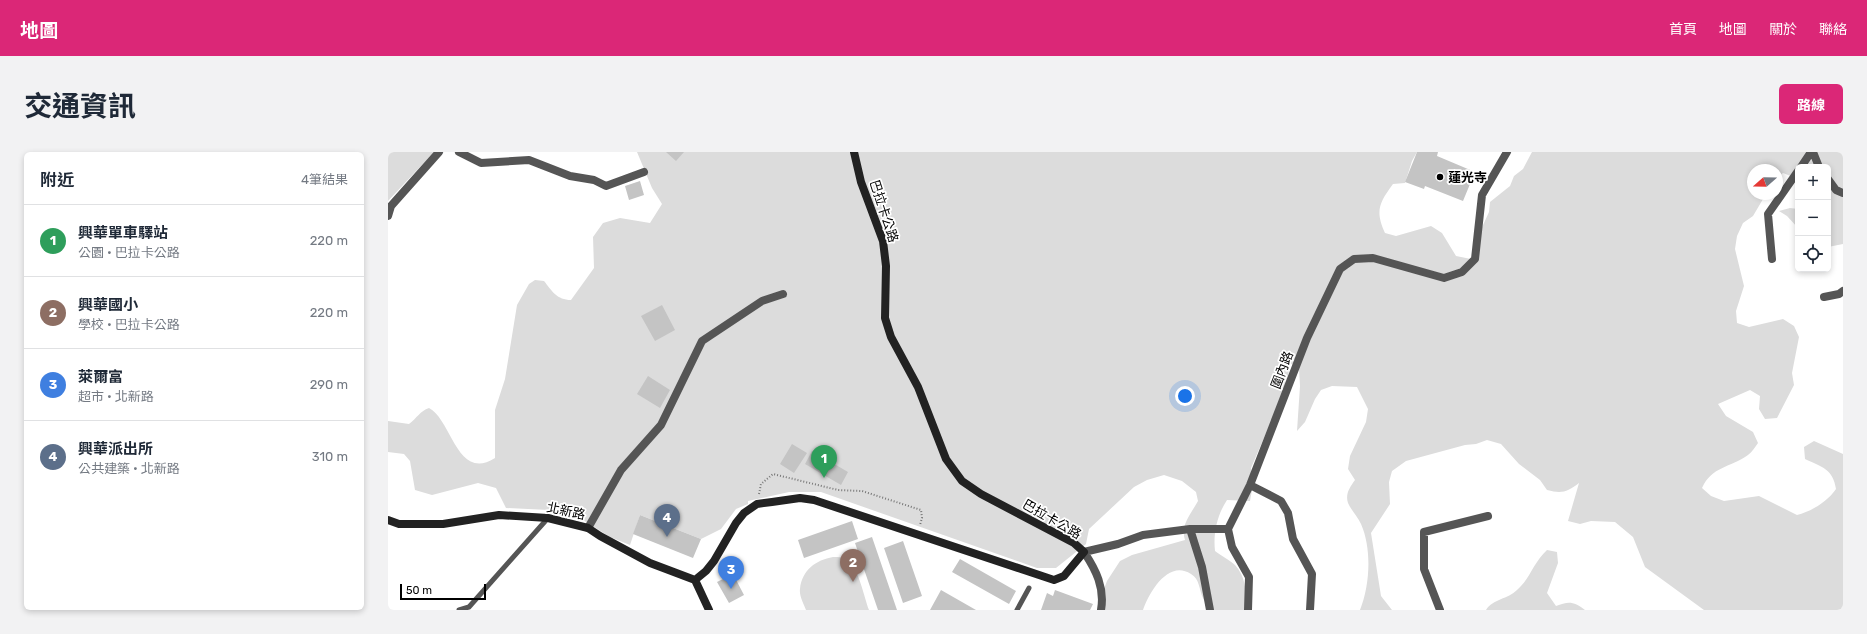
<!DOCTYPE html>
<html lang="zh-TW">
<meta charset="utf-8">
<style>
:root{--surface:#fff;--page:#f2f2f3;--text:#1f2937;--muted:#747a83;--line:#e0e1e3;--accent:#db2777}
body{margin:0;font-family:Rubik,"Noto Sans TC",sans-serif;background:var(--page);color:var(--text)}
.controls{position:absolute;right:12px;top:12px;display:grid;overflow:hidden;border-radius:6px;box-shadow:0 2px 6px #0003}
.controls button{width:36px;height:36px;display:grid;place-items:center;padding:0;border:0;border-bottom:1px solid var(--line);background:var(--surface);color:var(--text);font:20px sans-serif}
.compass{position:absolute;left:1359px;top:12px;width:36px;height:36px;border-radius:50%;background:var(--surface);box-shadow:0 2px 6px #0003;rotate:250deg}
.scale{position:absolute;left:12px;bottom:10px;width:86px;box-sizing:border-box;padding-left:4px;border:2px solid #000;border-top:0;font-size:11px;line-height:14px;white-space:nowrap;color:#000;-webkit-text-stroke:3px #fff;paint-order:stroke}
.you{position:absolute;left:797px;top:244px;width:14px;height:14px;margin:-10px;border:3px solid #fff;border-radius:50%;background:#1a73e8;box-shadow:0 0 0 6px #1a73e833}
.badge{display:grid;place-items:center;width:26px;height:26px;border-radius:50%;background:var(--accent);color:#fff;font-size:13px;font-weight:700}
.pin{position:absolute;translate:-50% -33px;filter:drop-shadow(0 1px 2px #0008)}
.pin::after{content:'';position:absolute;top:21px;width:14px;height:12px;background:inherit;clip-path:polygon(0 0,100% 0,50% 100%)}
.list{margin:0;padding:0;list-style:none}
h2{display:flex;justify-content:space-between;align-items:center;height:52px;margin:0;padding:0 16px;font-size:17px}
h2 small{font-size:13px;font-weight:400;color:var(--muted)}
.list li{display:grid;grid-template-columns:26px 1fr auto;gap:12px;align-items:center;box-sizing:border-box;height:72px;padding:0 16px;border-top:1px solid var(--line)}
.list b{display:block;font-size:15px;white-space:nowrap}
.list p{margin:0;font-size:13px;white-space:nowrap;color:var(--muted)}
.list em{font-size:13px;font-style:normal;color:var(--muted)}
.icon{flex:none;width:22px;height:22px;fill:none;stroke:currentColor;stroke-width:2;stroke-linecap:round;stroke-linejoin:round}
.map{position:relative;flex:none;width:1455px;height:458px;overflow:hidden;border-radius:6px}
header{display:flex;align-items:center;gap:24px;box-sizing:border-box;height:56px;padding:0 20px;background:var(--accent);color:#fff}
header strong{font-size:19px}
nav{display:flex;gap:22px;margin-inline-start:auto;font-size:14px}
.intro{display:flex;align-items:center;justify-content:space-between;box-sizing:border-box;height:96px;padding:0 24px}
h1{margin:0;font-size:28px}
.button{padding:10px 18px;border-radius:6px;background:var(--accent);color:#fff;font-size:14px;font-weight:700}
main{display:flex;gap:24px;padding:0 24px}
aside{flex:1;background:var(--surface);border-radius:6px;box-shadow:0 2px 6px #0003}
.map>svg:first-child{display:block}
.green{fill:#dcdcdc}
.building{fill:#c4c4c4}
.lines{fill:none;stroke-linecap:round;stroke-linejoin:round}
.path{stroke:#777;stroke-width:2;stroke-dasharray:1 2;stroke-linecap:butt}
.lane{stroke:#555;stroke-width:5}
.street{stroke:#555;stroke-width:8}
.secondary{stroke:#222;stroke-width:8}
.poi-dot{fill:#000;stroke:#fff;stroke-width:1.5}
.labels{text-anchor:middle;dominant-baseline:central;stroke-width:3.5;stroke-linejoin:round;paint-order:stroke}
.poi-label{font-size:13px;font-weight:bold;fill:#000;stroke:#fff;text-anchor:start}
.street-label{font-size:13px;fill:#000;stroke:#fff}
</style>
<header>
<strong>地圖</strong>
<nav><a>首頁</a><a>地圖</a><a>關於</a><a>聯絡</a></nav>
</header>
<div class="intro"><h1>交通資訊</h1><a class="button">路線</a></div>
<main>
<aside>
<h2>附近<small>4筆結果</small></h2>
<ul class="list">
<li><span class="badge" style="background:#2e9e5b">1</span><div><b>興華單車驛站</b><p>公園 · 巴拉卡公路</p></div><em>220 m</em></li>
<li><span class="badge" style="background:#8d6e63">2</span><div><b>興華國小</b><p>學校 · 巴拉卡公路</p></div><em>220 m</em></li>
<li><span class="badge" style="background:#3f7fe0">3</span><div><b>萊爾富</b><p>超市 · 北新路</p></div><em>290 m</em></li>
<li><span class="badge" style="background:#5c6f8a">4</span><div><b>興華派出所</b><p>公共建築 · 北新路</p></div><em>310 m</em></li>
</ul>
</aside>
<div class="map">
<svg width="1455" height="458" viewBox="0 0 1455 458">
<rect width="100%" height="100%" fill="#fff"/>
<path class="green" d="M0 0H46L0 49Z
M249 0H1029L1024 9 1017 31 1005 32C991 51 987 59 997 81L1008 84 1043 74 1054 81 1068 104 1083 107 1090 84 1101 60 1102 50 1122 34 1126 24 1135 17 1144 0H1455V92L1440 95V15H1410V27L1395 21 1389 25V18H1365V42H1378L1365 64 1355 71 1349 84 1347 97 1356 134 1348 159 1349 171 1361 175 1395 167 1406 174 1411 185 1404 221 1406 233 1389 266 1377 267 1371 257 1372 244 1362 238 1330 252 1338 264 1365 280 1370 291C1367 295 1364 300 1360 303 1342 316 1324 314 1314 336L1323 344 1336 349 1371 344 1409 363C1424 359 1439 350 1448 337 1445 317 1434 315 1417 307L1416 295 1426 289 1455 302V458H1316L1257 415 1245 385 1227 370 1203 369 1192 372 1180 369 1191 331C1179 340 1174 342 1159 338L1152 328 1131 312 1113 292 1099 288 1088 292 1077 293 1018 309 1004 319 1001 330 1002 352 983 381 993 444 1004 458H972C982 433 984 397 973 372 970 365 963 358 960 351 957 342 962 335 967 328L960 317 962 304 978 270 980 257 969 235 944 234 933 238 927 247 917 270 909 279 912 234 911 217 902 211 899 232 863 316 864 338 862 349 839 348C829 363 825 382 827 399 833 404 842 408 847 413 859 426 858 442 858 458H825C822 454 817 451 815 446 811 438 812 427 803 422 780 407 761 441 755 458H715L714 442 719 429 732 409 744 403 797 388C792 373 803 362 810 349L808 340 794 329 776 323 759 328 746 335 701 377 698 392 668 416H649L433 340H401L360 349V352L348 357 333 377 313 387 252 363 242 393 222 385 181 359 118 356 108 336 90 331 44 343 27 338 22 309 16 302 0 300V269L21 272C29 266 32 259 41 256 64 268 69 330 107 306V258L117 227 129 153 141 132 147 128 156 129C164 139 169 148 183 148L206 116 205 85 215 71 232 66 262 71 274 52 264 36Z
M1402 56 1410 57V76L1399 64 1391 59Z
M1159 398 1169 400 1170 411 1159 441 1168 454C1180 449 1186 449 1197 458H1098C1105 447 1120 447 1129 438 1142 427 1145 411 1159 398Z
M445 405C451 405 456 405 460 409 471 417 476 445 481 458H418C416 452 411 444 412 437 414 418 428 408 445 405Z"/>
<path class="building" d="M278 0H296L288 9Z
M1029 0H1050L1049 4 1087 20 1075 49 1037 34 1036 37 1017 30Z
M252 29 256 43 241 48 237 34Z
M274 153 287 178 267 189 253 164Z
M260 224 282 238 272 256 249 242Z
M404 292 419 301 406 321 392 312Z
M424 299 460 320 453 333 417 312Z
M252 363 313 387 305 406 245 382Z
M464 369 470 387 416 406 410 388Z
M484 385 509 458H490L467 391Z
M515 389 534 444 515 451 496 396Z
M572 407 628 439 621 452 564 420Z
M345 422 356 443 341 451 329 430Z
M553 438 588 458H542Z
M667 438 705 452 702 458H653L659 441 665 444Z"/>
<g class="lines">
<path class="path" d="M371 342 373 332 385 322 450 338 474 339 533 358 534 366 532 373"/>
<path class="lane" d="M71 458 81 455 160 366
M629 458 641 436"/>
<path class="street" d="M71 0 93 11 141 8 182 24 206 28 218 34 256 20
M1425 0 1431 15
M1413 15 1423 0
M1440 27 1448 38 1455 41
M0 64 3 54 51 0
M1384 107 1380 62 1410 19
M1436 145 1451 142 1455 139
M862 333 893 349 900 361 905 387 924 422 922 458
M200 376 233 318 273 273 314 189 374 149 395 142
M802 377 814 415 822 458
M840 377 844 395 861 425 860 458
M713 458C717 436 708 418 696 400L730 392 755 383 802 377H840L862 333 919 186 952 117 966 107 985 106 1056 126 1074 120 1087 107 1094 43 1119 0
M1052 458 1036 417V380L1100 364"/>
<path class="secondary" d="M0 368 11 372H55L111 363 160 366 200 376 212 384 262 411 307 428 321 458
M307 428 318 419 326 409 348 371 356 361 369 352 384 350 412 346 426 348 666 428 676 424 696 400 686 391 593 342 574 329 558 307 530 235 503 185 497 166 498 114 495 89 473 30 466 0"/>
</g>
<circle class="poi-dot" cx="1052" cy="25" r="4"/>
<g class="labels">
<g class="poi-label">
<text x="1060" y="25">蓮光寺</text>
</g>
<g class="street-label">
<text transform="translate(496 59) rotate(72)">巴拉卡公路</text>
<text transform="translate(894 218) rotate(-69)">圍內路</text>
<text transform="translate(178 359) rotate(12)">北新路</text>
<text transform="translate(664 367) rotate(30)">巴拉卡公路</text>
</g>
</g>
</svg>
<div class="controls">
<button>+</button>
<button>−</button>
<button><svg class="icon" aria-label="locate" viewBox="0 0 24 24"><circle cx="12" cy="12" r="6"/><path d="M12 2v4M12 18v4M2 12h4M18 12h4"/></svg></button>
</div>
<svg class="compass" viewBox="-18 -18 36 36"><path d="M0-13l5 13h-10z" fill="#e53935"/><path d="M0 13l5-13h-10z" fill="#747a83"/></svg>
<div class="scale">50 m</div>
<div class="you"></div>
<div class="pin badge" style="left:436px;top:326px;background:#2e9e5b">1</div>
<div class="pin badge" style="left:465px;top:430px;background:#8d6e63">2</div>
<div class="pin badge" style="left:343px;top:437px;background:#3f7fe0">3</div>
<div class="pin badge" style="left:279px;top:385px;background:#5c6f8a">4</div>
</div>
</main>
